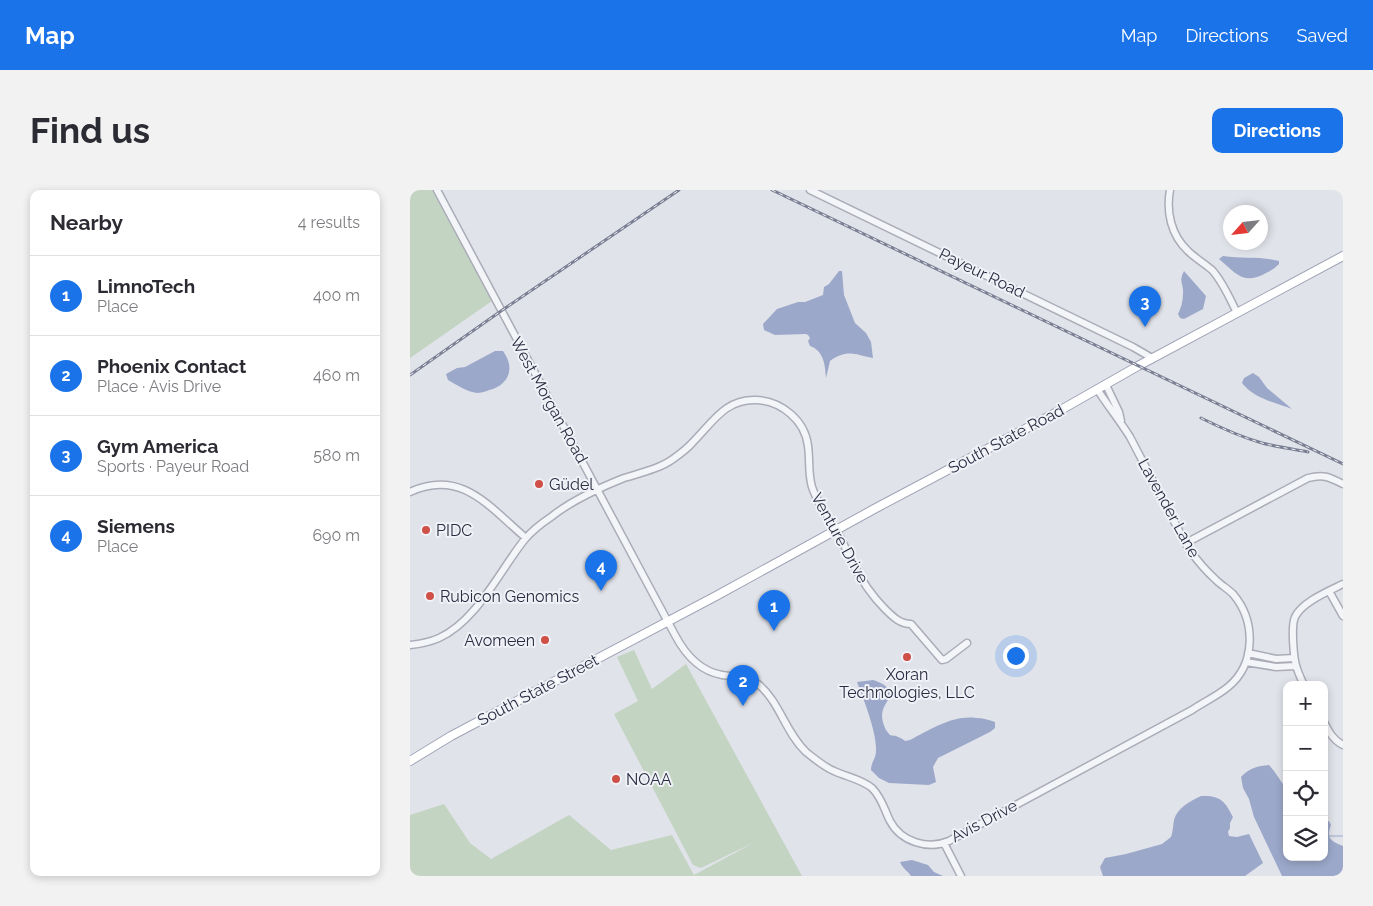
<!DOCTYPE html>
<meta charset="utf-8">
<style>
:root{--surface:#fff;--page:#f2f2f3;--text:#2b2b33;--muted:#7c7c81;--line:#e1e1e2;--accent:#1a73e8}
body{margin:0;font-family:Raleway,sans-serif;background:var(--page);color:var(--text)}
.controls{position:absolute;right:15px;bottom:15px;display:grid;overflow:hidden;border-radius:10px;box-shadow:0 2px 8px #0003}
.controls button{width:45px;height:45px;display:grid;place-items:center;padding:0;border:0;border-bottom:1px solid var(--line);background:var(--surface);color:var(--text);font:25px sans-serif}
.compass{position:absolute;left:813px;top:15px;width:45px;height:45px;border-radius:50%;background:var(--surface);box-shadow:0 2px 8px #0003;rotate:243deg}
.you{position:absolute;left:605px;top:465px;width:18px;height:18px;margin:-12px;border:4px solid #fff;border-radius:50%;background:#1a73e8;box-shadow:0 0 0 8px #1a73e833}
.badge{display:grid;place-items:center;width:32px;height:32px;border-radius:50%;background:var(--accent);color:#fff;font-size:16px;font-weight:700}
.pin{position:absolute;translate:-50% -41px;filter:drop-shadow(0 1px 2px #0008)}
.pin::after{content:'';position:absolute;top:26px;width:18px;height:15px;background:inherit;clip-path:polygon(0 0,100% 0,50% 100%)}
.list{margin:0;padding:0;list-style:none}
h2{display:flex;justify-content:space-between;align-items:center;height:65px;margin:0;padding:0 20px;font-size:21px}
h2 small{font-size:16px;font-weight:400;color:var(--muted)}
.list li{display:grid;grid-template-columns:32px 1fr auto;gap:15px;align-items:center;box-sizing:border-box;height:80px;padding:0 20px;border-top:1px solid var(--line)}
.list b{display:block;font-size:19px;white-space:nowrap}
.list p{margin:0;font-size:16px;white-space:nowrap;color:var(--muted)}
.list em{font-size:16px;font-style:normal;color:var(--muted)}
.icon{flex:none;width:28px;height:28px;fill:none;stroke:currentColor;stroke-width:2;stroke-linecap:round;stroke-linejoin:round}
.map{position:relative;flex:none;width:933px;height:686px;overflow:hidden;border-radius:10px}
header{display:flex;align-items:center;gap:30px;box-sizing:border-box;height:70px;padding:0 25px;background:var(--accent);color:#fff}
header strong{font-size:24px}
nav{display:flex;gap:28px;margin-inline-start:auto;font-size:18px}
.intro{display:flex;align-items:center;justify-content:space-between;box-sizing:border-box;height:120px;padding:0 30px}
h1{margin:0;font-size:35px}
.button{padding:12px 22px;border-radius:10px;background:var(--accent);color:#fff;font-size:18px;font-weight:700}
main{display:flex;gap:30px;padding:0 30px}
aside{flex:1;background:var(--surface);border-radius:10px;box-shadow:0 2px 8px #0003}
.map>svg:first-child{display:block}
.green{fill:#c3d4c2}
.water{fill:#9ca8ca}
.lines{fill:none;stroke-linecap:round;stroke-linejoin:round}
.stream{stroke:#9ca8ca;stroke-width:1}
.minor-casing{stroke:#aaacb8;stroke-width:9}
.major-casing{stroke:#a0a4b6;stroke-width:10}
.minor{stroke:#f4f5f8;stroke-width:6}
.major{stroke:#fff;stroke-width:8}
.rail-casing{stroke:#7b7f93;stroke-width:3}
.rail{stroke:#f1f2f7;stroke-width:1;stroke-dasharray:4;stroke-linecap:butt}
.poi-dot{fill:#ce5047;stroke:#f1f2f7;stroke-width:2}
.labels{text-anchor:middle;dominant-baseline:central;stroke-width:4;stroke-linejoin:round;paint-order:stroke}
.street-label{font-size:16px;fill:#292d42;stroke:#f1f2f7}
.poi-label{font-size:16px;fill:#292d42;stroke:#f1f2f7;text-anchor:start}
</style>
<header>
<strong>Map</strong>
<nav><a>Map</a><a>Directions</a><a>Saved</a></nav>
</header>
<div class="intro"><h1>Find us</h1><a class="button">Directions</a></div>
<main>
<aside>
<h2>Nearby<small>4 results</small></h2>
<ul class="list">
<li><span class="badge">1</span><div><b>LimnoTech</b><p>Place</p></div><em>400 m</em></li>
<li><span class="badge">2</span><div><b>Phoenix Contact</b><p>Place · Avis Drive</p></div><em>460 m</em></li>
<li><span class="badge">3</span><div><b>Gym America</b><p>Sports · Payeur Road</p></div><em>580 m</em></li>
<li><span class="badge">4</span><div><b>Siemens</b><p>Place</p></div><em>690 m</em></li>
</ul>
</aside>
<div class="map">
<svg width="933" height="686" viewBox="0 0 933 686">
<rect width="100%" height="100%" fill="#e1e3ea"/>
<path class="green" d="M0 0H23L82 111 0 168Z
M224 460 242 499 276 474 392 686H0V625L34 614 60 653 81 669 159 625 201 660 262 645 284 685 345 652 291 678 283 675 204 524 228 511 207 467Z"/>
<path class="water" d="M813 66C832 69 850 66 869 71V74C865 78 861 81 856 83 833 96 826 83 809 69Z
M429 81H432L434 105 445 133 456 143 461 152 463 168C444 164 436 159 420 171L416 188C415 175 414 161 400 156L398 151 400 148 398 145 396 144 365 145 354 140 353 134 367 119 388 112H395L413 105 414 97 419 94Z
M774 81 796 106 793 119 774 129 770 128 768 124C771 118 773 111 773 104 774 94 768 92 774 81Z
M85 161H93C104 176 101 192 83 199 78 200 73 203 67 203 57 202 47 195 38 190L36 184 47 178 55 177Z
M843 183 849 187 857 198 882 219C866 213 843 208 832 193L834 188Z
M463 490C472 493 477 495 481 504 475 517 468 521 475 538 476 540 478 543 480 545 482 546 486 545 488 547 491 548 493 549 495 551L500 550C520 540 542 525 566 528 573 528 579 530 585 532V538L580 542 528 568 523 577 526 592 519 595 479 593 469 588 461 580C461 572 466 569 466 561 467 543 454 510 447 492Z
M859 575 864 581 877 600V667H914V632L919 631 921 635C916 649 921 651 933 656V686H872L844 627 839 609 833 598 831 587C839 578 848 576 859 575Z
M791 606C810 605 815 611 823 627L820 633V638L818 642 819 646 827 647 839 644 853 673 835 686H693L690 677 695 668 716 664 752 654 761 647C763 641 763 636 764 630 767 618 780 611 791 606Z
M502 670 518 675 524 682 533 686H501C498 681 492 678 490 672Z"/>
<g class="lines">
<path class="stream" d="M919 646H933"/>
<g class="minor-casing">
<path id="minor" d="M27 0 265 445C275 464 289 481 312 485 324 487 338 486 348 494 370 512 375 542 396 562 405 569 414 577 424 581 437 587 451 589 462 598 472 608 474 619 480 631 491 652 518 660 539 651L782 520C794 512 807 506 818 497 846 474 846 431 823 404 818 399 811 395 806 390 795 380 786 369 778 358L720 247C710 231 698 216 687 199
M400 0 723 157 742 168
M760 0C756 22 761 45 778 61 785 68 794 73 802 80 813 92 820 109 827 123
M696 195 709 222 711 231
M0 302C52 278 80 318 116 348
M776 353 898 288C914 284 919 287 933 294
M919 401 933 426
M0 455C10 454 20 452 29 448 67 431 90 380 115 349 122 341 132 333 141 327 162 310 189 298 214 288 230 283 249 279 263 269 270 264 278 258 283 252 303 232 315 209 346 210 371 211 395 230 398 256 400 270 398 284 402 297 407 313 418 325 426 340 432 349 436 360 441 370 450 388 461 405 475 419 483 427 490 434 501 434L532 470 536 469 557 453
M838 463 866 469 884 468
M836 472 866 477 885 476
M894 495C885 477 884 470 883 450 883 442 882 434 885 427 892 412 919 401 933 394
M914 532C919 542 923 550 933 555
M534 653 551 686"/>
</g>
<g class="major-casing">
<path id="major" d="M0 571 41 546 306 406 466 318 649 221 728 176 933 66"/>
</g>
<use href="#minor" class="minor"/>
<use href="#major" class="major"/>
<g class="rail-casing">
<path id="rail" d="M362 0 933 274
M0 185 91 121 269 0
M791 228C811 238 831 247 852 253 867 257 883 259 898 262"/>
</g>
<use href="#rail" class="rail"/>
</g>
<g class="poi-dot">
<circle cx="129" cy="294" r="5"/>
<circle cx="16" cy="340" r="5"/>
<circle cx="20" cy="406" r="5"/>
<circle cx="135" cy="450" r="5"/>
<circle cx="497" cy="467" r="5"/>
<circle cx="206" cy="589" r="5"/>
</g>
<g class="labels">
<g class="street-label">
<text transform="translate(572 83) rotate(26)">Payeur Road</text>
<text transform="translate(139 210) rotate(61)">West Morgan Road</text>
<text transform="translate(596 249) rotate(-28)">South State Road</text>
<text transform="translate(759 318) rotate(61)">Lavender Lane</text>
<text transform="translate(430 348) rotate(61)">Venture Drive</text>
<text transform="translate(128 500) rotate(-28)">South State Street</text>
<text transform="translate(574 631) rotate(-28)">Avis Drive</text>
</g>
<g class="poi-label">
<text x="139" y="294">Güdel</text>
<text x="26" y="340">PIDC</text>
<text x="30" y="406">Rubicon Genomics</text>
<text x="125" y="450" text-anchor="end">Avomeen</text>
<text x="497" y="484" text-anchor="middle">Xoran<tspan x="497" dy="18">Technologies, LLC</tspan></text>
<text x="216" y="589">NOAA</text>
</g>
</g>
</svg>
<div class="controls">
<button>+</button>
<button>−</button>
<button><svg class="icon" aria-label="locate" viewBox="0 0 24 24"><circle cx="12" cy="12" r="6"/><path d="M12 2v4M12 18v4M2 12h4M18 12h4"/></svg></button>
<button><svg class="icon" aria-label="layers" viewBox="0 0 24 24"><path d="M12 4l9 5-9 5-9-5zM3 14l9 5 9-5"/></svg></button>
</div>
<svg class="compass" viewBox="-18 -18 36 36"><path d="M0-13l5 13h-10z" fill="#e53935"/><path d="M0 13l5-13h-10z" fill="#7c7c81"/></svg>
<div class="you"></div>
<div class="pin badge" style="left:364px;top:441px">1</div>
<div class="pin badge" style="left:333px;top:516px">2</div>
<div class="pin badge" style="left:735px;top:137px">3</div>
<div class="pin badge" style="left:191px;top:401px">4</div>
</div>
</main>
